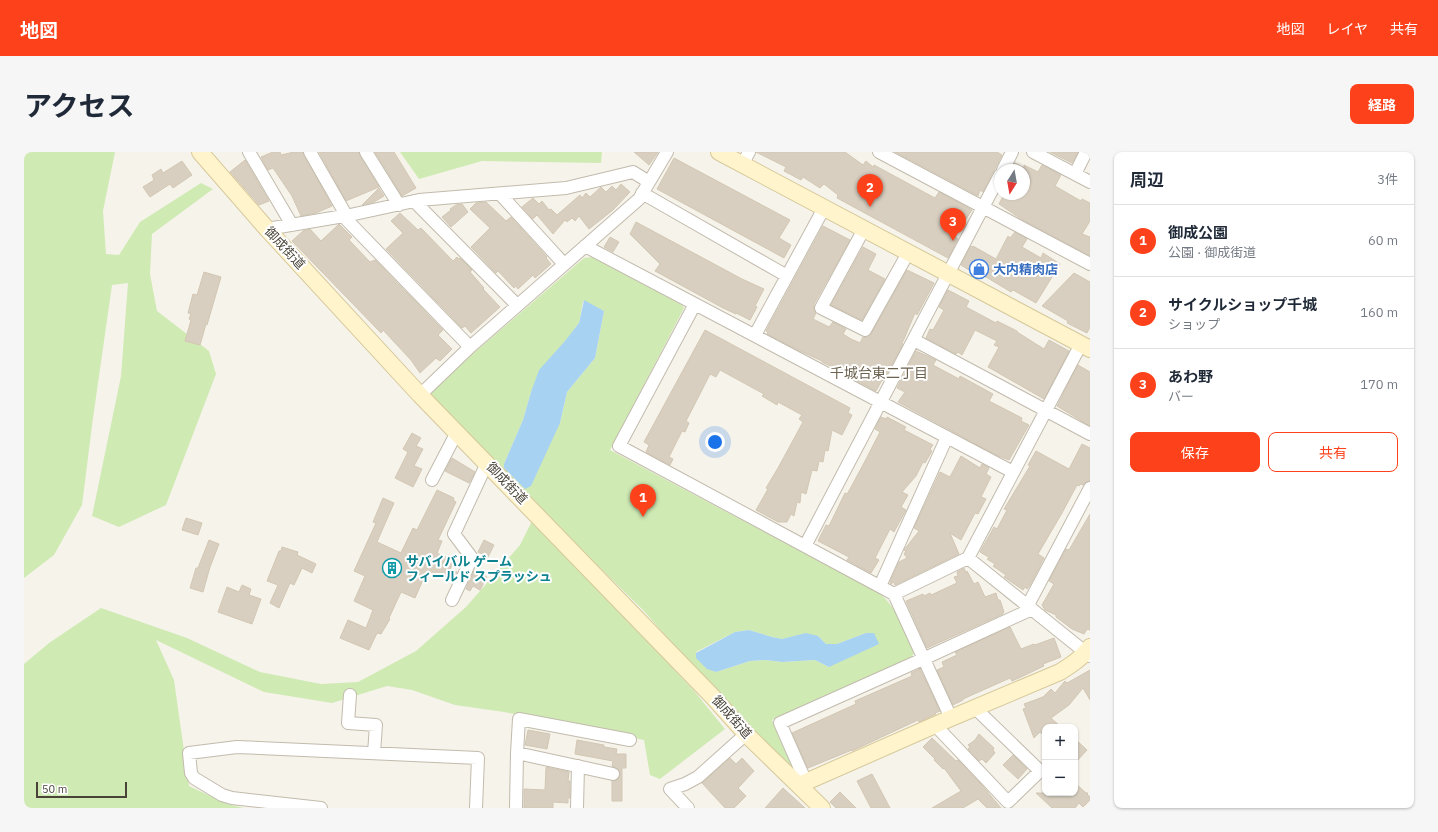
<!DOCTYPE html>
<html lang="ja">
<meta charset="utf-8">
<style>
:root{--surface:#fff;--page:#f6f6f7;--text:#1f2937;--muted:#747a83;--line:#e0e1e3;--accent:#fd421b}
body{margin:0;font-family:"IBM Plex Sans","Noto Sans JP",sans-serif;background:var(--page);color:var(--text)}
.controls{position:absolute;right:12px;bottom:12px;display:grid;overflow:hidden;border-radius:8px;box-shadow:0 1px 3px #0004}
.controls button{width:36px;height:36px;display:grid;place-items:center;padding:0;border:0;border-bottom:1px solid var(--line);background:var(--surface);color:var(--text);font:20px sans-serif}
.compass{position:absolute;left:970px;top:12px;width:36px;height:36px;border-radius:50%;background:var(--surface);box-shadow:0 1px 3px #0004;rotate:191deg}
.scale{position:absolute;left:12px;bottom:10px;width:91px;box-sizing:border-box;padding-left:4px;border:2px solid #4a4438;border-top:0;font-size:11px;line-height:14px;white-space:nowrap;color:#4a4438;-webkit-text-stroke:3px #fff;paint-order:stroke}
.you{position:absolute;left:691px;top:290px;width:14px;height:14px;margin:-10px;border:3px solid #fff;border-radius:50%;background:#1a73e8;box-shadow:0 0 0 6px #1a73e833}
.badge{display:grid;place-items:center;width:26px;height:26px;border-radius:50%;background:var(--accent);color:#fff;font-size:13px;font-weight:700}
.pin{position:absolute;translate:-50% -33px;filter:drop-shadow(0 1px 2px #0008)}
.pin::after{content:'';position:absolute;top:21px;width:14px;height:12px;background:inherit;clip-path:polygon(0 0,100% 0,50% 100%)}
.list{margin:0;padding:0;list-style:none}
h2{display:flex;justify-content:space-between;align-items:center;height:52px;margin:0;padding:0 16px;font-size:17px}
h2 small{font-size:13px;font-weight:400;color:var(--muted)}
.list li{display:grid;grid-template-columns:26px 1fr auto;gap:12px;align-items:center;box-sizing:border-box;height:72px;padding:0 16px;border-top:1px solid var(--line)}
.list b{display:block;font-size:15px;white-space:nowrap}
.list p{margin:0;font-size:13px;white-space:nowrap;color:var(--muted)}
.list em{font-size:13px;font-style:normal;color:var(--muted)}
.actions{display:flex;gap:8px;padding:12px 16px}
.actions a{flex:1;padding:9px 0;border:1px solid var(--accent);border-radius:8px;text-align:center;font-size:14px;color:var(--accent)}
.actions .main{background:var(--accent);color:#fff}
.map{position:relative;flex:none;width:1066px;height:656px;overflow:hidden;border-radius:8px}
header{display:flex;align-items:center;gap:24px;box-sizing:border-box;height:56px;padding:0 20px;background:var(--accent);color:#fff}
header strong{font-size:19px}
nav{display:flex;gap:22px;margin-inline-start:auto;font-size:14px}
.intro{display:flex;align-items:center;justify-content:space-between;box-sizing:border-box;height:96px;padding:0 24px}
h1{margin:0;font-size:28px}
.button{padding:10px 18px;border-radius:8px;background:var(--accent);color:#fff;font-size:14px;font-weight:700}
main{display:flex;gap:24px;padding:0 24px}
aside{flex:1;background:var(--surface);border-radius:8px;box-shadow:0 1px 3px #0004}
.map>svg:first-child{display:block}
.green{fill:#d0eab4;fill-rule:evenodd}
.water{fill:#a8d2f2}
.building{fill:#d8cfc0;stroke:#d3c7b3}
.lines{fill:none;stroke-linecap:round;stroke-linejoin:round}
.street-casing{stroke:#c2bbad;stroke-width:14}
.secondary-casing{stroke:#d6c89a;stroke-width:18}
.street{stroke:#fff;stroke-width:12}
.secondary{stroke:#fff4cc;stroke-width:16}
.labels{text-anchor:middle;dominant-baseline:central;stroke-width:4;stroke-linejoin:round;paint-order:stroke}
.street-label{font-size:13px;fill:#4a4438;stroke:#fff}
.shop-label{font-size:13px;font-weight:bold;fill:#366cbe;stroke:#fff;text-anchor:start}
.culture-label{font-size:13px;font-weight:bold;fill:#0d838f;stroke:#fff;text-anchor:start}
.neighbourhood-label{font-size:14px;fill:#6d624f;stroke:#fff}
</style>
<header>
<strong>地図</strong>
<nav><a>地図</a><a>レイヤ</a><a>共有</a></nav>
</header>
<div class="intro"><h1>アクセス</h1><a class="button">経路</a></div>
<main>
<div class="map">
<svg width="1066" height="656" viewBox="0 0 1066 656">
<rect width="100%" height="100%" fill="#f6f3eb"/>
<path class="green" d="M0 0H91L79 59 82 102 95 103 116 70 177 31 189 37 128 82 126 122 133 159 185 199 192 222 142 353 95 375 68 364 97 224 104 131 88 133 69 266 58 353 30 403 0 426Z
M376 0H578L577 11 458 9 395 27Z
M568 105 658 153 660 156 586 298 855 441C874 456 880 480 890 501L887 506 748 568 773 623H771L662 507 619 458 567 407 408 244 407 238 560 106ZM559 149 580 159 571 206 543 240 536 271 480 312 499 268 507 240 555 171ZM725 478 748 485 758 487 794 484 802 492H813L842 481 805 515 791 508 758 510 741 508 726 509 692 520 672 500 711 480Z
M509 367 671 540 701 577 636 627 626 623 620 588 480 560 431 553 388 538 363 534 308 551 240 540 132 488 150 528 165 634 203 652 220 656H0V512L25 491 77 456 163 486 236 520 297 532 334 530 392 499 442 455 496 393Z"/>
<path class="water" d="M560 148 580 159 571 206 543 240 536 271 507 334 501 337 480 316V312L499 268 507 240 515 218 541 189 555 171Z
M725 478 748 485 758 487 782 481 794 484 802 492H813L842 481H850L855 492 805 515 791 508 758 510 741 508 726 509 692 520 683 517 672 506V501L711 480Z"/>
<path class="building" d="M249 0H256L257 3 270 0H279L308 54 292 61 277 64 268 44 249 16 244 18 237 5Z
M295 0H335L336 4 355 35 322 49Z
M351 0H370L392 36 378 44Z
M610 0H634L625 13Z
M732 0H821L839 13 842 9 849 15 850 13 911 46 915 40 948 58 942 67 940 66 930 84 934 87 924 106 813 46 814 43 800 32 796 36 779 25 777 28 760 19 762 15Z
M871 0H973L978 3 959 40 956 38 954 44Z
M1026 0H1054L1048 11Z
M650 6 766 68 755 86 767 93 760 106 633 37Z
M221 8 245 49 235 53 206 20Z
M158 9 168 23 149 36 146 32 126 45 119 35 130 28 128 23 137 17 139 21Z
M991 11 1000 16V13L1014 20 1018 13 1037 23 1031 34 1057 49 1058 47 1066 51V69L1058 82 1066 85V104L997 67 975 52 980 42H986L991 45 994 42H1000V18H987Z
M597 32 606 40 589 58 565 77 555 64 551 69 548 66 543 70 541 68 529 82 513 63 509 67 498 55 509 46 515 52 518 49 525 58 527 57 533 63 556 43 558 46 562 41 566 45 577 35 582 40 588 34 592 38Z
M355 36 360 44 350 50 338 53Z
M462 50 482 69 487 65 523 105 522 106 527 112 511 126 509 123 494 137 492 134 490 136 474 119 472 121 447 95 466 76 446 57 452 51Z
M438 52 444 60 427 75 418 65 427 58 426 57 432 53Z
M376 61 394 78 397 76 429 109 433 105 435 107 436 106 448 118 446 120 460 136 459 137 476 155 447 181 441 174 438 176 362 97 379 81 367 69Z
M612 70 718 127 740 137 731 154 733 155 726 168 712 161V162L699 156 631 119 636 112 606 82Z
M315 72 328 85 325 88 346 110 351 108 419 178 414 183 428 197 416 209 412 206 396 221 387 208 359 178 357 181 268 89 279 79 286 77 297 89Z
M799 74 826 88 790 152V157L792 161 789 167 805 175 809 170 822 177 819 182 827 187 836 191 839 185H845L847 182 883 118 910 131 893 163 891 161 880 187 878 191 879 192 859 229 858 228 852 239 816 220 817 219 798 210V209L776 199 743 182 744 180 742 179Z
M991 80 1003 87 998 95 1017 106 1019 101 1036 112 1012 151 989 138 987 140 957 122 956 125 937 113 947 94 948 95 949 94 972 107 984 84 986 86Z
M586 85 595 90 589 100 580 95Z
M839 95 852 102 844 118 861 127 838 168 807 153Z
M180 120 197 125 183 173 182 172 176 193 161 189 167 168 165 167 167 162 164 161 169 142 173 143Z
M1050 121 1066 130V175L1063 181 1043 171 1044 169 1018 154Z
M924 138 945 149 942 155 972 171 973 169 993 179V180L1020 197 1025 188 1045 199 1020 247 964 215 975 195 970 193 973 189 951 178 938 203 934 200 932 202 902 186 906 177 909 178 920 158 915 155Z
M681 178 826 256 824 261 828 263 818 283 808 278 804 299 801 298 799 310 795 309 793 319 788 318 782 342 777 340 776 351 773 350 770 364 767 362 763 370H754L732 358 744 337 742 336 754 316 779 270 775 267 778 263 754 250 753 253 738 244 740 242 696 218 692 225 686 222 677 240 662 269 665 271 661 280 658 279 645 305 649 307 646 313 622 300 625 293 620 290Z
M892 199 912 208 909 213 935 227 936 224 969 242 965 249 998 266 997 269 1005 273 985 308 972 303 874 250 881 240 873 236Z
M1054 213 1066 220V274L1033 254Z
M857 265 862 267 863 265 882 275 880 278 909 293 906 297 908 299 901 311 899 310 892 324 878 340 884 343 877 355 882 358 870 380 866 377 851 406 855 408 847 421 823 408 825 405 794 389 802 373 805 374 821 341 823 342 826 337 840 311 856 280 851 277Z
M388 281 397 286 392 294 399 297 390 314 398 317 389 335 371 326 384 300 379 297Z
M1058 292 1066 296V329L1062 330 1059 333 1056 332 1055 334 1053 333 1038 361 1014 402 1020 406 1006 433 1003 437 1001 435 999 438 980 425 982 423 969 414 971 412 963 407 966 406 956 400 970 375 973 377 983 358 980 357 1006 314 1004 313 1012 299 1045 317Z
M937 304 956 316 958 312 965 316 962 322 967 325 957 345 962 347 954 362 951 361 937 388 926 381 935 402 871 433 870 430 867 432 866 430 875 410 883 406 880 402 882 399 880 398 895 379 890 376 916 320 926 325Z
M428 306 451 320 445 331 421 319Z
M413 338 430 346 429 348 432 350 414 388 418 389 413 401 430 409 426 417 433 420 428 430 403 419 391 446 377 440 365 466 366 467 357 482 353 481 345 498 316 486 324 468 342 476 349 458 330 449 341 424 330 419 352 371 349 370 359 346 370 351 353 390 377 401 389 376 393 378Z
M1066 362V478L1063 477 1060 482 1048 477 1032 465V463L1021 458 1018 453 1030 432 1025 429 1042 397 1045 398Z
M162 366 178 371 174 383 158 378Z
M185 388 195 392 186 415 179 440 166 436 172 416H174Z
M460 388 470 393 464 405 454 400Z
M258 395 274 400 273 403 292 412 288 421 278 416 270 433 266 431 255 456 246 451 254 433 243 429 255 399H257Z
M940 416 942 421 943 419 950 432 954 430 961 445 972 441 974 448H976L980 460 979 461V462L903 496 882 449 899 442 900 444 906 441 907 443 933 431 930 425 934 424 933 420Z
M450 419 463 425 456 438 449 434 446 439 442 437Z
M218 433 227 437 225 443 237 447 228 472 194 460 203 435 215 440Z
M986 475 997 497 1010 492 1011 493 1030 486 1037 505 1019 512 1020 514 997 525 988 529 986 526 939 547V548L929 553 913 518 920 515 918 510 933 503 931 500Z
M896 517 916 559 911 561 912 562 895 570 894 568 828 599V598L784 616 768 581 832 552 831 549 888 524 887 521Z
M1066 518V548L1059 536 1045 553 1027 566 1037 575H1021V584L1016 580 1010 586 999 557 1002 556 1000 552 1019 545 1027 537 1031 541 1041 529 1043 531Z
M504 578 526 582 523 597 501 593Z
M955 582 970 596 969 598 971 601 962 611 958 607 955 609 944 597 946 595 944 593 951 588Z
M908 586 932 609 934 608 957 632 977 656H963L954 647 939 656H908L937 639 920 616 919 617 910 608 911 607 899 595Z
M1051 587 1063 598 1051 611Z
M553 588 580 593V595L593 597 592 602H602V616H598V649H588V629L594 627 596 623 594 617 588 614 589 609 551 602Z
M989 603 1003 617 994 627 979 613Z
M706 606 712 612 718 606 730 619 714 636 722 644 710 656H701L678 631Z
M522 615 545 620 544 629H546V646H544V651L529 650V656H500V637L521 638Z
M848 622 866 656H847L833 629Z
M1051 631 1062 641H1064L1063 642 1066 645V648L1059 655 1055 651 1051 656H1028L1012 641H1051Z
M759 636 781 656H741Z
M816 640 832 656H812L806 650Z"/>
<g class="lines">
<g class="street-casing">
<path id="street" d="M225 0 268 73
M286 0 322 63
M342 0 375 53
M855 0 1066 112
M1009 0 1066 30
M718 13 725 0
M979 18 988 0
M1051 22 1062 0
M618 41 763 124
M476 42 540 112
M390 49 493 153
M319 64 446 195
M243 77 326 63 395 48 542 36 609 20 625 30
M840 77 797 156 841 178 884 101
M561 94 989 320
M671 152 595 294 870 442 927 566
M731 183 800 56
M890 188 1066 282
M396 243 446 195 615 47 643 0
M408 328 433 280
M781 394 976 23
M944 406 1066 504
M856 434 923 285
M870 442 944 406 1057 192
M428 448 448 406 430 382 463 311
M1004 453 1066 336
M326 543 324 571 352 573 350 601
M911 573 984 650 1016 619 951 556
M493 601 589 622
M782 630 756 571 899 507 1008 457
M297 656 208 646 198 643 170 626 167 621 165 601 213 595 454 606 452 656
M492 656 493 601 495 567 606 588
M553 656 554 614
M664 656 646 637 661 632 674 625 722 582"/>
</g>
<g class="secondary-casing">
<path id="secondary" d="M176 0 243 77 396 243 688 544 722 582 798 656
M695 0 1066 197
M775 633 927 566 1036 520C1047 513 1058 506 1066 495"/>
</g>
<use href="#street" class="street"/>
<use href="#secondary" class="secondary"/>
</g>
<defs>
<g id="shop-ring" transform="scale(1)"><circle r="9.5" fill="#fff" stroke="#3f7fe0" stroke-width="1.5"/><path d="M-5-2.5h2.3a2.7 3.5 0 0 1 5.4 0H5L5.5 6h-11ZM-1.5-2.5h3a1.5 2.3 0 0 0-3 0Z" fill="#3f7fe0"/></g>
<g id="building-ring" transform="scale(1)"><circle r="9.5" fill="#fff" stroke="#0f9aa8" stroke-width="1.5"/><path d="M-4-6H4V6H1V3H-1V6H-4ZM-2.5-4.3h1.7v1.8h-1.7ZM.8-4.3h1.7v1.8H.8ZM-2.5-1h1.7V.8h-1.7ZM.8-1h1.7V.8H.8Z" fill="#0f9aa8"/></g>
</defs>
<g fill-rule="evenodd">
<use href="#shop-ring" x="955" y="117"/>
<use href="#building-ring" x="368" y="416"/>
</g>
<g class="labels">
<g class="street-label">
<text transform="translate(261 96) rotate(47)">御成街道</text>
<text transform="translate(483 331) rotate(46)">御成街道</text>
<text transform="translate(708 565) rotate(48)">御成街道</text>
</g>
<g class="shop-label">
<text x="969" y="117">大内精肉店</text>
</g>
<g class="culture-label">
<text x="382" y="409">サバイバル ゲーム<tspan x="382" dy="15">フィールド スプラッシュ</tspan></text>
</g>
<g class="neighbourhood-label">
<text x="855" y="221">千城台東二丁目</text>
</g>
</g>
</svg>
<div class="controls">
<button>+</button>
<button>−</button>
</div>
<svg class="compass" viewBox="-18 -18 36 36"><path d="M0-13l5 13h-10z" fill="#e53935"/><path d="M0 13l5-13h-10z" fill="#747a83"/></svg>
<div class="scale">50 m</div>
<div class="you"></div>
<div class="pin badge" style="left:619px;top:365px">1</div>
<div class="pin badge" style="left:846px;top:55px">2</div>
<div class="pin badge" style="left:929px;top:89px">3</div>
</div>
<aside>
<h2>周辺<small>3件</small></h2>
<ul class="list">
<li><span class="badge">1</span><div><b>御成公園</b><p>公園 · 御成街道</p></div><em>60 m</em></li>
<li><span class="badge">2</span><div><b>サイクルショップ千城</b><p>ショップ</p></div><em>160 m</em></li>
<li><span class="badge">3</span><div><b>あわ野</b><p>バー</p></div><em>170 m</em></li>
</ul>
<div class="actions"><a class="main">保存</a><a>共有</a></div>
</aside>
</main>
